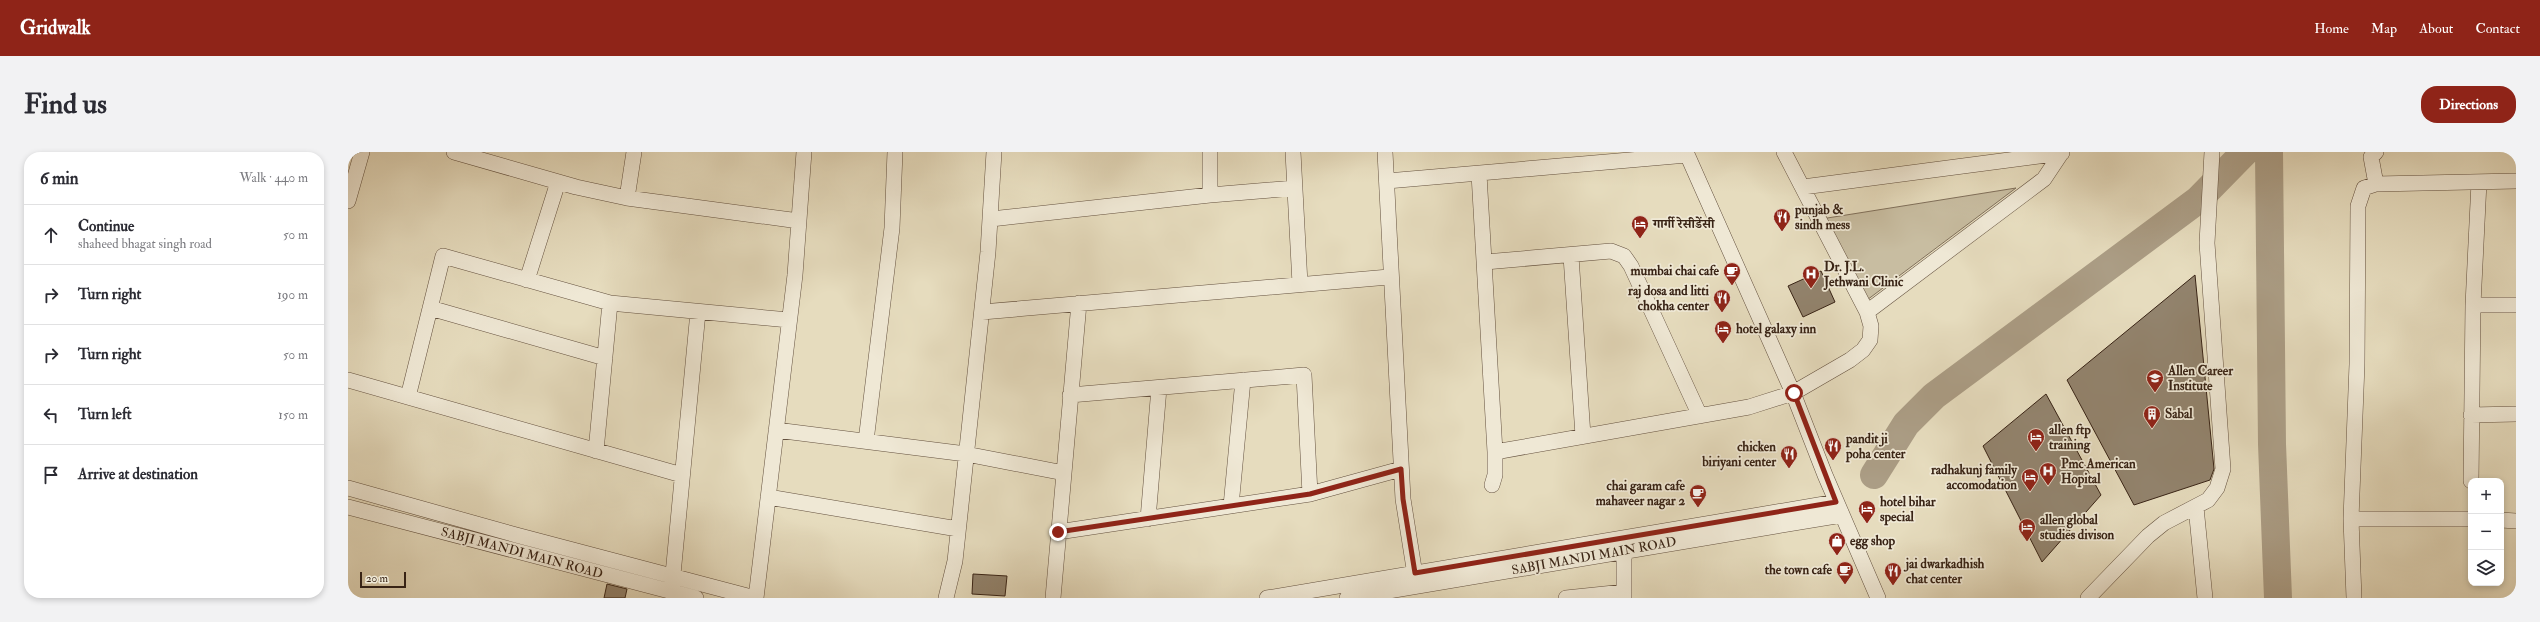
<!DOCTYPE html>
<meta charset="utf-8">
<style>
:root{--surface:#fff;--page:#f2f2f3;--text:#2b2b33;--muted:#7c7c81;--line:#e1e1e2;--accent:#8f2418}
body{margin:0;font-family:"IM FELL Double Pica","Noto Serif Devanagari",serif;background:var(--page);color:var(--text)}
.controls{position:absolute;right:12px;bottom:12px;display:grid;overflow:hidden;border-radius:8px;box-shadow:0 2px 6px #0003}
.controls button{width:36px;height:36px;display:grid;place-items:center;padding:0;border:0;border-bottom:1px solid var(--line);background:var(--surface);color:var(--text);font:20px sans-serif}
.scale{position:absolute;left:12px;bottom:10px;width:46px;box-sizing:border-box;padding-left:4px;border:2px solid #382315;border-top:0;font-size:11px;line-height:14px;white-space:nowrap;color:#382315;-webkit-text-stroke:3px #efe8d5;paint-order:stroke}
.stop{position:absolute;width:12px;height:12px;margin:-9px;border:3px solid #8f2418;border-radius:50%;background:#fff}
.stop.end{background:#8f2418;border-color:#fff;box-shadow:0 1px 4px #0008}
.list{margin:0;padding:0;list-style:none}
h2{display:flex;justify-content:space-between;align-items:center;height:52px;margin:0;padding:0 16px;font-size:17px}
h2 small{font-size:13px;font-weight:400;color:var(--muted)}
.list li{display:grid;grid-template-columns:26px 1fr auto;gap:12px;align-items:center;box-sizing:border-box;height:60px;padding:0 16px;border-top:1px solid var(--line)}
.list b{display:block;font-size:15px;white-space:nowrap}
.list p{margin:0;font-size:13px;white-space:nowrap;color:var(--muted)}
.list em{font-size:13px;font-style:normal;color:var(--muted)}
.icon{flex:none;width:22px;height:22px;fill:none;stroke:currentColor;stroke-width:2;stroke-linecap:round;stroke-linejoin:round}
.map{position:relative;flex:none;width:2168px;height:446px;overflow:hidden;border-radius:16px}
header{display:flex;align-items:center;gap:24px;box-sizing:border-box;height:56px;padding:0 20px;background:var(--accent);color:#fff}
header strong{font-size:19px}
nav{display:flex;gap:22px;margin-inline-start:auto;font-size:14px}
.intro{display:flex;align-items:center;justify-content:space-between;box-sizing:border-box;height:96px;padding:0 24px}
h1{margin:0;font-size:28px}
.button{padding:10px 18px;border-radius:16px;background:var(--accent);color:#fff;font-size:14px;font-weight:700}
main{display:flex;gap:24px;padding:0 24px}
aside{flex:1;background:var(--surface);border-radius:16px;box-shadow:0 2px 6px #0003}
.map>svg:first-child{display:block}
.green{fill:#c8bda1;stroke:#80705b}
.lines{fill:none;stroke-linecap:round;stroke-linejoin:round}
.river{stroke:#ab9d85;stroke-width:28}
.building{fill:#92836d;stroke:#382315}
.minor-casing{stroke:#64513f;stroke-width:16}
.minor{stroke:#efe8d5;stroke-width:15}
.route{stroke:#8f2418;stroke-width:5}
.labels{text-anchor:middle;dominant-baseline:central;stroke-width:3.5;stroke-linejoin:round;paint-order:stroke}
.poi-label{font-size:13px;font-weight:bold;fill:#382315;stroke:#efe8d5;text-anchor:start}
.street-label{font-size:13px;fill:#382315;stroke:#efe8d5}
</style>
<header>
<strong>Gridwalk</strong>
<nav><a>Home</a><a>Map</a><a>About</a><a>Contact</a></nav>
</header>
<div class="intro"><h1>Find us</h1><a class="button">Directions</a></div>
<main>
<aside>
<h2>6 min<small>Walk · 440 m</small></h2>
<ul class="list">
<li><svg class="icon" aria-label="ahead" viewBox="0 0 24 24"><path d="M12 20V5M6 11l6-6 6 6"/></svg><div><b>Continue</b><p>shaheed bhagat singh road</p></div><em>50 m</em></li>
<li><svg class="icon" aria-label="right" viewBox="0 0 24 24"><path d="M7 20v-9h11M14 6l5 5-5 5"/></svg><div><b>Turn right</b></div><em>190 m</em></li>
<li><svg class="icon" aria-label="right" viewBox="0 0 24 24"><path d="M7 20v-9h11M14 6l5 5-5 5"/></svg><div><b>Turn right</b></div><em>50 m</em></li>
<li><svg class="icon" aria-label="left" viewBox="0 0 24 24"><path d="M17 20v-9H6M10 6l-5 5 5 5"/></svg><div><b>Turn left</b></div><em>150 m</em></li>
<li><svg class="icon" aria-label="arrive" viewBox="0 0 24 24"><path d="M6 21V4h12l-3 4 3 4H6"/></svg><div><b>Arrive at destination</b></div></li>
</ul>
</aside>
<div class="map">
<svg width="2168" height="446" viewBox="0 0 2168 446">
<rect width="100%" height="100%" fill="#e6dcbe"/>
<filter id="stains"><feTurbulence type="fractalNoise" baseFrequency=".005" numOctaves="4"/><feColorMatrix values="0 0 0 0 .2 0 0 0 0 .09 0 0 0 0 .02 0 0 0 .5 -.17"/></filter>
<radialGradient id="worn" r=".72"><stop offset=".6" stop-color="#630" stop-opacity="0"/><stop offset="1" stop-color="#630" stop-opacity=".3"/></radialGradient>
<path class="green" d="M1668 36 1515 151 1473 67Z"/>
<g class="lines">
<path class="river" d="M1921 0 1924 292 1930 446
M1526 323 1558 272 1586 244 1850 48 1897 0"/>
</g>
<path class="building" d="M1473 119 1487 150 1455 165 1440 134Z
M1847 123 1866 317 1862 328 1786 353 1719 228Z
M1698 242 1753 343 1694 410 1635 294Z
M625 422 659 424 657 444 624 442Z
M259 432 279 437 277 446H256Z"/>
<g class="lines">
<g class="minor-casing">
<path id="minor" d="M106 0 228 35 279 46 451 69
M945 0 952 132
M1037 0 1055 347 1068 429
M1338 0 1445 241 1477 323 1530 446
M1131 22 1147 300V323L1144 333
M1039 29 1339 3
M2028 32 2023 5 2028 0
M1455 35 1714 1
M862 43V0
M279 46 286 0
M0 49 14 0
M643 67 862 43 947 36
M1223 104 1235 284
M1137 110 1263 99 1276 104 1283 114 1352 264
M179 128 210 30
M2125 153H2168
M82 156 257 206
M634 160 1041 125
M1519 160 1696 27 1714 0
M0 228 334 323
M722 243 956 223 962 342
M60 245 95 104 262 151 441 168
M2123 263 2168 262
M428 278 618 302 716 321
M518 289 544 76 547 0
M248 299 262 151
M1147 300 1401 255 1445 241 1502 208 1515 198 1522 188 1523 174 1519 160 1436 0
M2123 329 2125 153 2131 30
M0 336 168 383 407 446
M420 345 610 377
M883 354 895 228
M0 355 348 446
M1848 355 1857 446
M800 367 811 236
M2003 367H2123
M2153 368 2168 369
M710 380 962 342 1053 317
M1276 391V446
M324 433 350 160
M408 446 447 123 456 0
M598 446 607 409 640 100 646 0
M705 446 731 151
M919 446 1488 350
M999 446 1494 363
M1218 446 1276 440
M1740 446 1800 384 1816 371 1860 348 1869 336 1875 317 1859 91 1864 0
M2006 446 2003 367 2009 212 2010 54 2016 36 2028 32 2168 29"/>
</g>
<use href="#minor" class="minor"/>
</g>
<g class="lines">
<path class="route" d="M710 380 962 342 1053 317 1055 347 1067 421 1488 350 1446 241"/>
</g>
<defs>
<g id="restaurant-pin" transform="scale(0.9)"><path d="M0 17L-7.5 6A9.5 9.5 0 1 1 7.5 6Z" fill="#8f2418" stroke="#efe8d5"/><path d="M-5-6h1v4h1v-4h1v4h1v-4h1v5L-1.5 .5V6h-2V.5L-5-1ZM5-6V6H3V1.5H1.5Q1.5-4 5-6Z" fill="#fff"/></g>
<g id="hotel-pin" transform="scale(0.9)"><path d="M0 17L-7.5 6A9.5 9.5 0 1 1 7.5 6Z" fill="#8f2418" stroke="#efe8d5"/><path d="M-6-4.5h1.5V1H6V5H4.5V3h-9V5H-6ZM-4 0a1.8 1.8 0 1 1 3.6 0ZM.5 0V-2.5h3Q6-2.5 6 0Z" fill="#fff"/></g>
<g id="cafe-pin" transform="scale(0.9)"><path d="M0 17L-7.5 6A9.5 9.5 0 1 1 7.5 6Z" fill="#8f2418" stroke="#efe8d5"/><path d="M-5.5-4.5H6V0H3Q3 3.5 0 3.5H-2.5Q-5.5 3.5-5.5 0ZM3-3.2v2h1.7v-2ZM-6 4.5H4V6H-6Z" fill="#fff"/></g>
<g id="hospital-pin" transform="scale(0.9)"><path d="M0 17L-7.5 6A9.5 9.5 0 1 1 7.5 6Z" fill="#8f2418" stroke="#efe8d5"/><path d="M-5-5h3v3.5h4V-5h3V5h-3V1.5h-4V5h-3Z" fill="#fff"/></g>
<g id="university-pin" transform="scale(0.9)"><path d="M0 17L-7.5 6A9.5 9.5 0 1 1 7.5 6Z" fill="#8f2418" stroke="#efe8d5"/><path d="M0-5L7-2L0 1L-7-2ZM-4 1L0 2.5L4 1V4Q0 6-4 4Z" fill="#fff"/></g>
<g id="building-pin" transform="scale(0.9)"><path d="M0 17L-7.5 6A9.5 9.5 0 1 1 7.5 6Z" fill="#8f2418" stroke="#efe8d5"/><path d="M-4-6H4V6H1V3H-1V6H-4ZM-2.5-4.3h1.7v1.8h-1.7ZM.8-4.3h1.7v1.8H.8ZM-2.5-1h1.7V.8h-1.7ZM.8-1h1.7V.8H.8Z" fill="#fff"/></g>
<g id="shop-pin" transform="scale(0.9)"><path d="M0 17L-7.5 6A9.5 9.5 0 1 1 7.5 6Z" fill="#8f2418" stroke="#efe8d5"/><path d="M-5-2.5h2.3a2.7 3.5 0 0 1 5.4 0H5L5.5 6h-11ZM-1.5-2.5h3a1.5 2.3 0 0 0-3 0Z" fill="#fff"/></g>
</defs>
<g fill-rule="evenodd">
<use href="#restaurant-pin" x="1434" y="65"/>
<use href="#hotel-pin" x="1292" y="72"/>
<use href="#cafe-pin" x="1384" y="119"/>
<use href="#hospital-pin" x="1463" y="122"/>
<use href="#restaurant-pin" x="1374" y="146"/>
<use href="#hotel-pin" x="1375" y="177"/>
<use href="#university-pin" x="1807" y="226"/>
<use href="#building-pin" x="1804" y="262"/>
<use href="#hotel-pin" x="1688" y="285"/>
<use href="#restaurant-pin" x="1485" y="294"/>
<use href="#restaurant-pin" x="1441" y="302"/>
<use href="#hospital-pin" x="1700" y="319"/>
<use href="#hotel-pin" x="1682" y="325"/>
<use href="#cafe-pin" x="1350" y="341"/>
<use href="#hotel-pin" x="1519" y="357"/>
<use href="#hotel-pin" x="1679" y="375"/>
<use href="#shop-pin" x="1489" y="389"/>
<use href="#cafe-pin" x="1497" y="418"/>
<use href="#restaurant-pin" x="1545" y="419"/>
</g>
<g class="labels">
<g class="poi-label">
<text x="1447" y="58">punjab &amp;<tspan x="1447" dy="15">sindh mess</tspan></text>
<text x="1305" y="72">गार्गी रेसीडेंसी</text>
<text x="1476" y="115">Dr. J.L.<tspan x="1476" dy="15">Jethwani Clinic</tspan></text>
<text x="1371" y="119" text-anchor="end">mumbai chai cafe</text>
<text x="1361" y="139" text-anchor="end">raj dosa and litti<tspan x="1361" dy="15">chokha center</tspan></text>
<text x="1388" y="177">hotel galaxy inn</text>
<text x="1820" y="219">Allen Career<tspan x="1820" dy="15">Institute</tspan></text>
<text x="1817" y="262">Sabal</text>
<text x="1701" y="278">allen ftp<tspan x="1701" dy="15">training</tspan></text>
<text x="1498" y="287">pandit ji<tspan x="1498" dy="15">poha center</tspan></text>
<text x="1428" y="295" text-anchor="end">chicken<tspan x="1428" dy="15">biriyani center</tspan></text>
<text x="1713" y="312">Pmc American<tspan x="1713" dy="15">Hopital</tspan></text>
<text x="1669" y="318" text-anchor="end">radhakunj family<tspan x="1669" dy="15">accomodation</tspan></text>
<text x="1337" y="334" text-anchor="end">chai garam cafe<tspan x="1337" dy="15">mahaveer nagar 2</tspan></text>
<text x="1532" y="350">hotel bihar<tspan x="1532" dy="15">special</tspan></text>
<text x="1692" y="368">allen global<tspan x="1692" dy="15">studies divison</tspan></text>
<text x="1502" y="389">egg shop</text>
<text x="1558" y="412">jai dwarkadhish<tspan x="1558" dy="15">chat center</tspan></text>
<text x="1484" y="418" text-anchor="end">the town cafe</text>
</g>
<g class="street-label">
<text transform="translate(174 401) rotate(15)">SABJI MANDI MAIN ROAD</text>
<text transform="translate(1246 404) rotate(-10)">SABJI MANDI MAIN ROAD</text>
</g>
</g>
<rect width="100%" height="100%" filter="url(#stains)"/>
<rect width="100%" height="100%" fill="url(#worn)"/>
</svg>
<div class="controls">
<button>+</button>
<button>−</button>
<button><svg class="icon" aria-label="layers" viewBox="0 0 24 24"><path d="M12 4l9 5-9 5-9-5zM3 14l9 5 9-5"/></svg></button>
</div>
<div class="scale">20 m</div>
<div class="stop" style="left:1446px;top:241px"></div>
<div class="stop end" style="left:710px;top:380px"></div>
</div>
</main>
